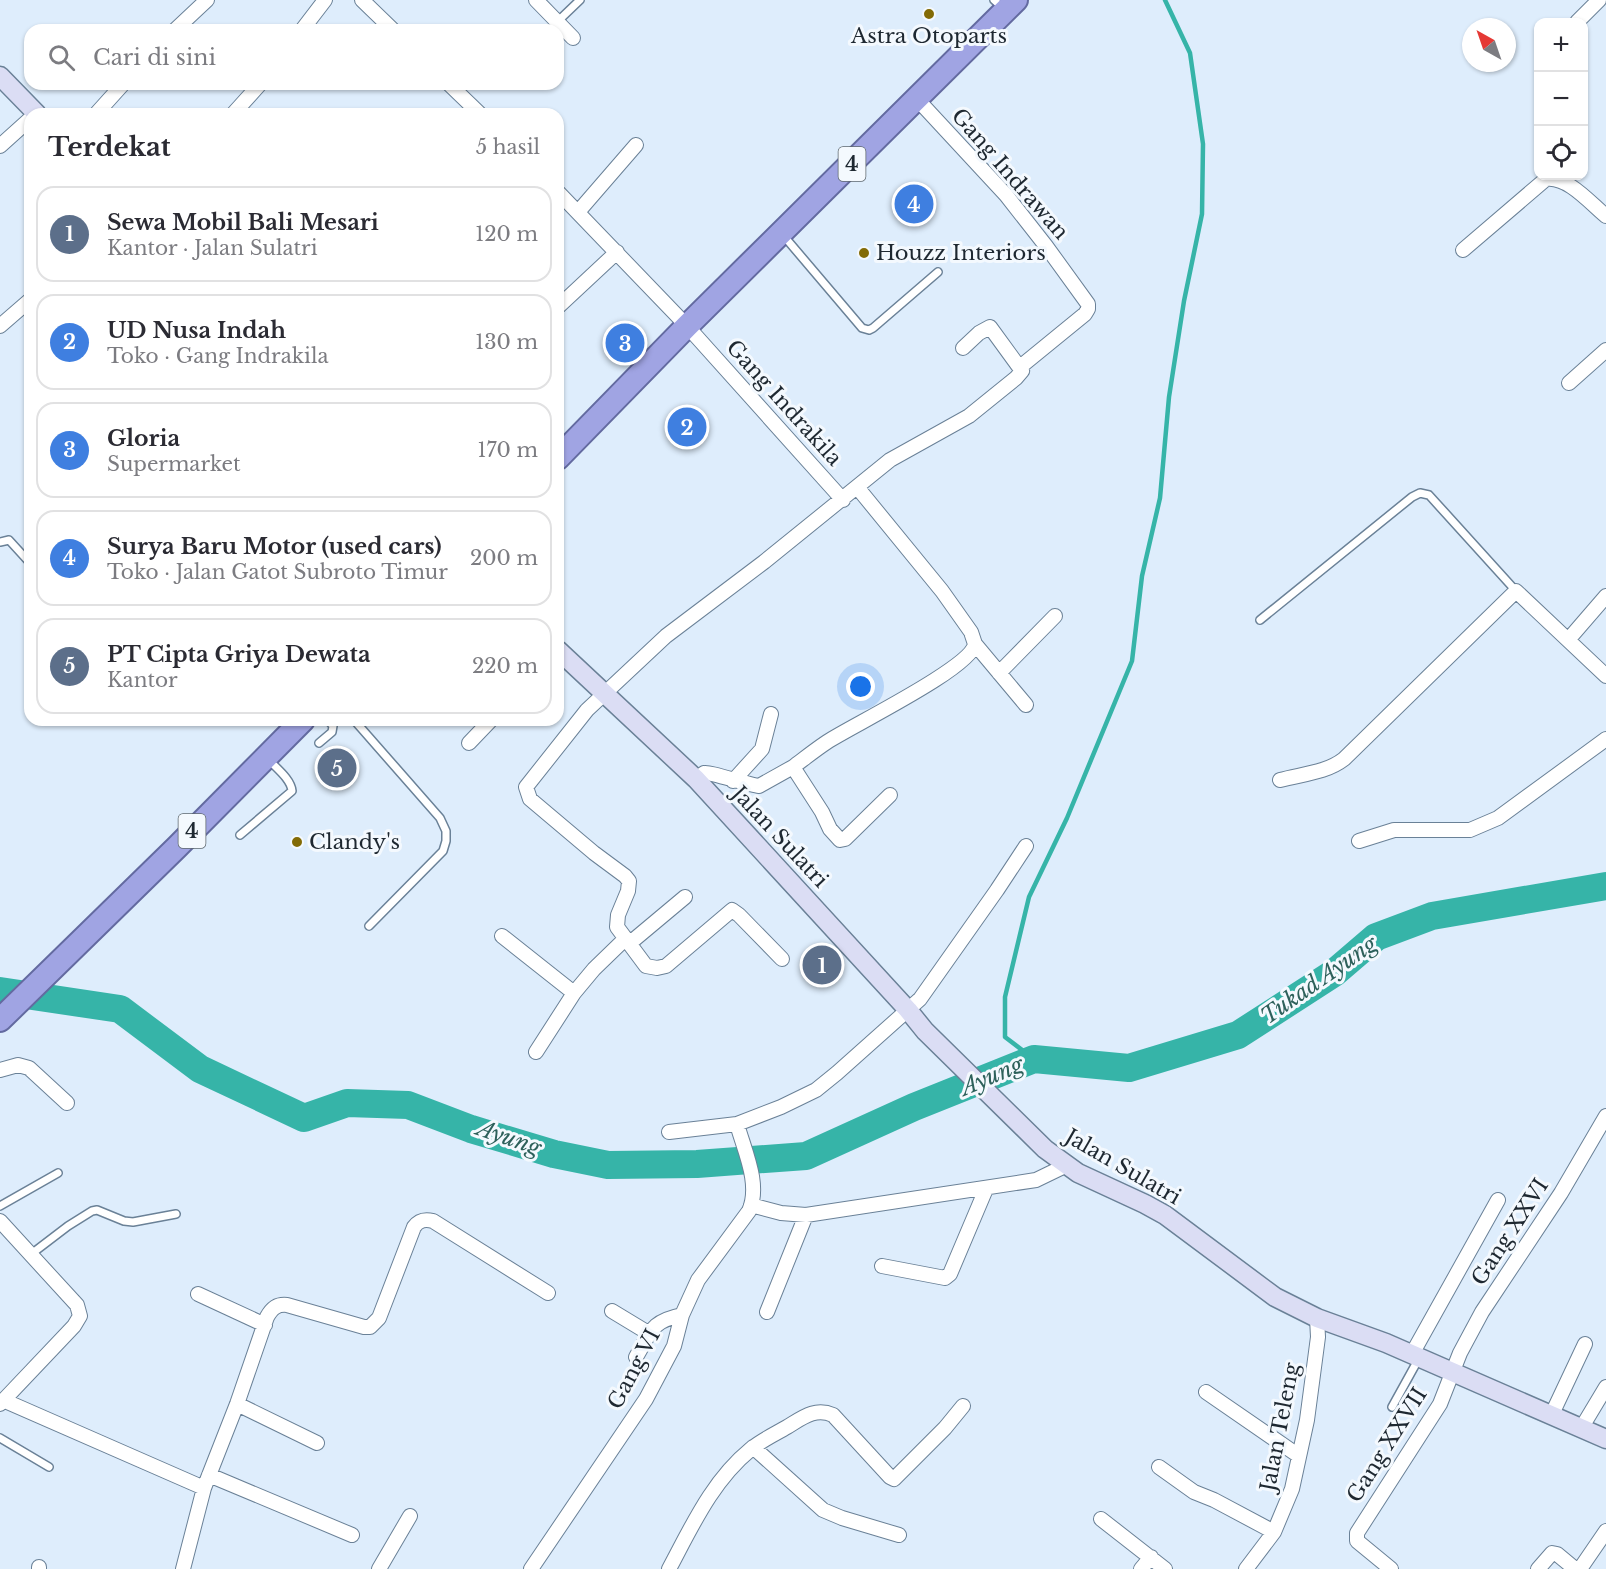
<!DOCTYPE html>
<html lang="id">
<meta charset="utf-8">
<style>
:root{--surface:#fff;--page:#f2f2f3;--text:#2b2b33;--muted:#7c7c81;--line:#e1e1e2;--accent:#836b05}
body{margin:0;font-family:"Libre Baskerville",serif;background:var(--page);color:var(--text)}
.controls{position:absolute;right:18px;top:18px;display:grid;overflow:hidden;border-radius:12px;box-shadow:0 2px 4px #0004}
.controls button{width:54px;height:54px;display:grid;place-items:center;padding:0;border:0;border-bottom:2px solid var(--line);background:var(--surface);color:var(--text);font:30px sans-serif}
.compass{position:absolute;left:1462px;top:18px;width:54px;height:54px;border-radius:50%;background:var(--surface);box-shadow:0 2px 4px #0004;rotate:320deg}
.you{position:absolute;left:861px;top:687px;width:21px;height:21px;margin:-15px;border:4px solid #fff;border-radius:50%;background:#1a73e8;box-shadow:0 0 0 9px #1a73e833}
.badge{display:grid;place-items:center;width:39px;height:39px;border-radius:50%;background:var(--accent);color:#fff;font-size:20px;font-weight:700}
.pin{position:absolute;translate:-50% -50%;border:3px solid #fff;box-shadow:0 2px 6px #0006}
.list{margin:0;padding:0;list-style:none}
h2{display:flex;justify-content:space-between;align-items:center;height:78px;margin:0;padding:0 24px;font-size:26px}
h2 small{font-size:20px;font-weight:400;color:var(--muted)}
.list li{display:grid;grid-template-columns:39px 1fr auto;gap:18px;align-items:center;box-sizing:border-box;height:96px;margin:0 12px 12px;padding:0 12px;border:2px solid var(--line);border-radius:18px}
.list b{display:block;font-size:22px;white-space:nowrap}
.list p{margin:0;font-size:20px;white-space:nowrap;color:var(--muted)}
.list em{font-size:20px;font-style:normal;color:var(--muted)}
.icon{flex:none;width:33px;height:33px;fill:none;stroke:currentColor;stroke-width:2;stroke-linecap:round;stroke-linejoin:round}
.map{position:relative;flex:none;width:1606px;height:1569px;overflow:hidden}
.search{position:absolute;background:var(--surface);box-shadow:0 2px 4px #0004;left:24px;top:24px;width:540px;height:66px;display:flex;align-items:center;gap:15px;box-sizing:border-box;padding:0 21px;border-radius:18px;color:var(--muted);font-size:22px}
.panel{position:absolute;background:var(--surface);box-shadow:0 2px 4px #0004;left:24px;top:108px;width:540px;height:618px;border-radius:18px}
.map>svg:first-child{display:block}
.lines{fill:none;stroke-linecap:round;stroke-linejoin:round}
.stream{stroke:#36b4a8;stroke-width:4.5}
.river{stroke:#36b4a8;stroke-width:28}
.service-casing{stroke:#6a8197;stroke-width:10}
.minor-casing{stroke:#6a8197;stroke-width:16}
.secondary-casing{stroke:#6a8197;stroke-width:21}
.trunk-casing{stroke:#636aa0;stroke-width:26}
.service{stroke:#fff;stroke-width:7}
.minor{stroke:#fff;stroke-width:14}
.secondary{stroke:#dbddf4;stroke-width:18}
.trunk{stroke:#a0a4e3;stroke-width:22}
.poi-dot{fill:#836b05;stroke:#f4f9fe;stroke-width:2}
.labels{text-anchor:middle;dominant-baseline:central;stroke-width:6;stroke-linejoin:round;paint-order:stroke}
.shield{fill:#f4f9fe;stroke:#5e676e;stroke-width:1.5}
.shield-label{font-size:20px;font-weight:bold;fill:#1e2831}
.poi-label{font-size:21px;fill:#1e2831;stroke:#f4f9fe;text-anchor:start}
.street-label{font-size:21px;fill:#1e2831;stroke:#f4f9fe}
.water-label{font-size:22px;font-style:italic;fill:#2e615b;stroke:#f4f9fe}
</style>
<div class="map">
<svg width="1606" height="1569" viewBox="0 0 1606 1569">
<rect width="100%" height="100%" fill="#deedfc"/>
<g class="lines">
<path class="stream" d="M1034 1059 1005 1037V997L1029 897 1067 818 1132 661 1142 576 1160 498 1169 397 1184 301 1202 214 1203 144 1190 53 1165 0"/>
<path class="river" d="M0 991 120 1009 200 1069 304 1118 347 1103 408 1105 471 1129 554 1154 608 1165 697 1164 806 1156 914 1107 1034 1059 1129 1068 1238 1035 1334 973 1376 937 1432 916 1606 886"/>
<g class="service-casing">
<path id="service" d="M994 0 1004 9
M557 22 580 0
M783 235 862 328 869 330 873 328 938 272
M0 542 9 540 30 563
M1260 620 1412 497 1420 493 1429 495 1516 591
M354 720 440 818 446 831V841L443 851 369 926
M319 743 332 732 333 726 328 720
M240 835 292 791C291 779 276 768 268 759
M0 1206 58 1173
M30 1255 68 1226 92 1211 97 1210 124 1221 133 1222 176 1214
M1392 1407 1418 1360
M0 1438 49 1467"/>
</g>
<g class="minor-casing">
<path id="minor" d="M362 0 393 30
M536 0 573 38
M1577 22 1599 0
M175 30 207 0
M302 30 325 0
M449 84 480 114
M917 99 1006 195 1046 246 1088 304V309L1085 314 1020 367
M96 114 123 84
M233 114 260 84
M0 146 30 119
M558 192 687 326 843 500
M578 212 636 145
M1463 250 1546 179C1568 176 1590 203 1606 216
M558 307 617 252
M0 326 30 300
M1569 383 1606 350
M857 487 942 591 971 632 975 644C971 668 851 726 827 742 815 750 805 758 793 767L822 812 830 829 840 840 845 839 890 795
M1568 640 1606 596
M975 644 1026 705
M999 673 1055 616
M469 743 491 720
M696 779C697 779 703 773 704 773 707 771 749 785 759 786L793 767
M1280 780C1302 774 1326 773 1344 759L1516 591 1606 676
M733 781 762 749 771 714
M1359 841 1394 830H1470L1498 818 1606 739
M502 936 574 993
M630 943 685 897
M782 959 739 915 732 910 666 966 657 968 646 966 617 927 618 915 628 891 629 881 625 876 594 853 530 799 526 787 587 710 666 636 764 562 890 460 969 416 1016 378 1022 371 990 327 979 333 963 348
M536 1052 574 993 594 969 626 938
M0 1070 18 1065 29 1068 67 1103
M669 1132 737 1124 781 1107 816 1090 837 1073 920 999 997 890 1026 846
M751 1205 781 1213 806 1215 1036 1180 1067 1165
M0 1221 77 1305 80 1316 74 1326 0 1404
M882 1266 945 1278 950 1274 986 1189
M198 1294 265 1325
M612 1311 650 1334
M767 1312 806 1215
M1412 1354 1498 1200
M636 1357C651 1332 651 1321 682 1315
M1206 1392 1299 1456
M3 1400 204 1488
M237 1404 317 1443
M1552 1414 1585 1344
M1582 1427 1606 1387
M753 1447 823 1510 842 1518 899 1535
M1159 1467 1194 1492 1214 1500 1274 1532
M209 1475 352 1535
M1101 1519 1165 1569
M39 1569V1567
M183 1569 204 1488 237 1404 267 1317C272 1308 277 1304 287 1305L364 1327H370L379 1318 414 1227C419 1220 425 1219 433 1221L548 1293
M379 1569 410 1516
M531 1569 646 1399 674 1346 682 1315 698 1280 749 1211C761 1184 744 1150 737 1124
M669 1569C692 1526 712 1481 751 1449 762 1440 775 1434 787 1427 802 1418 815 1407 833 1415L890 1477 894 1479 945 1428 963 1406
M1141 1569 1151 1557
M1246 1569 1274 1532 1292 1489 1307 1420 1318 1337 1317 1318
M1391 1569 1357 1541V1533L1440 1404 1460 1353 1482 1312 1561 1193 1606 1116
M1538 1569 1552 1553 1557 1554 1575 1569
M1580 1569 1606 1531"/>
</g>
<g class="secondary-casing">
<path id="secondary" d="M0 76 37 114
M558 650 696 779 908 1010 925 1031 1045 1149 1078 1173 1145 1204 1165 1215 1275 1297 1317 1318 1386 1343 1606 1439"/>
</g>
<g class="trunk-casing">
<path id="trunk" d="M558 458 687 326 1016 0
M0 1020 177 847 303 720"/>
</g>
<use href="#service" class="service"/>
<use href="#minor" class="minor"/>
<use href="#secondary" class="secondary"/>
<use href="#trunk" class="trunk"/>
</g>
<g class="poi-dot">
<circle cx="929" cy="14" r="6"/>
<circle cx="864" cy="253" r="6"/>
<circle cx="297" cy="842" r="6"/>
</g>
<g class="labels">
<g class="shield">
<rect x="838.5" y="147" width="27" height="34" rx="4.5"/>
<rect x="178.5" y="814" width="27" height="34" rx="4.5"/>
</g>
<g class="shield-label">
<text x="852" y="164">4</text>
<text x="192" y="831">4</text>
</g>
<g class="poi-label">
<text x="929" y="36" text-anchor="middle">Astra Otoparts</text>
<text x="876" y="253">Houzz Interiors</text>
<text x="309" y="842">Clandy's</text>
</g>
<g class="street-label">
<text transform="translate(1010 174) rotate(49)">Gang Indrawan</text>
<text transform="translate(784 403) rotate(48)">Gang Indrakila</text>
<text transform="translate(780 837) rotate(47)">Jalan Sulatri</text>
<text transform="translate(1123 1167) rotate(30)">Jalan Sulatri</text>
<text transform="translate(1510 1232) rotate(-57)">Gang XXVI</text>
<text transform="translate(634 1369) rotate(-62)">Gang VI</text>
<text transform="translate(1280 1427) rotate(-79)">Jalan Teleng</text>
<text transform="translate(1387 1445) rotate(-58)">Gang XXVII</text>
</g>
<g class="water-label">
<text transform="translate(1319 980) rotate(-35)">Tukad Ayung</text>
<text transform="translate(992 1076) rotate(-23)">Ayung</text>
<text transform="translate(509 1138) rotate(19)">Ayung</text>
</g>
</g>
</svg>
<div class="controls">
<button>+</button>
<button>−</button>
<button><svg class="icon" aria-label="locate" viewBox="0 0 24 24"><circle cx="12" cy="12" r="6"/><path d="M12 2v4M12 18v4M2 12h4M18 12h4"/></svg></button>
</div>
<svg class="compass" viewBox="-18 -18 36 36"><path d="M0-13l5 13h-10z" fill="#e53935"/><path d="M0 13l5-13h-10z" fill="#7c7c81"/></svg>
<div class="you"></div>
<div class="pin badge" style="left:822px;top:965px;background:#5c6f8a">1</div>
<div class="pin badge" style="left:687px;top:427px;background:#3f7fe0">2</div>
<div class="pin badge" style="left:625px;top:343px;background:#3f7fe0">3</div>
<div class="pin badge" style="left:914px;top:204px;background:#3f7fe0">4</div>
<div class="pin badge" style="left:337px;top:768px;background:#5c6f8a">5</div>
<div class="search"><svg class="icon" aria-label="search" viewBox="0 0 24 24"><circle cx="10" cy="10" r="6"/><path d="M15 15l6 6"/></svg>Cari di sini</div>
<section class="panel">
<h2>Terdekat<small>5 hasil</small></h2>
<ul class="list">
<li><span class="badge" style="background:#5c6f8a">1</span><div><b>Sewa Mobil Bali Mesari</b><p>Kantor · Jalan Sulatri</p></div><em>120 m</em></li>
<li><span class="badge" style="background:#3f7fe0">2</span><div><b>UD Nusa Indah</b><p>Toko · Gang Indrakila</p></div><em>130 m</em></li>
<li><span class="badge" style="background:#3f7fe0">3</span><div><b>Gloria</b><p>Supermarket</p></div><em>170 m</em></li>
<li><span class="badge" style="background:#3f7fe0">4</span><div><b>Surya Baru Motor (used cars)</b><p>Toko · Jalan Gatot Subroto Timur</p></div><em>200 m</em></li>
<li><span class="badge" style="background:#5c6f8a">5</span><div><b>PT Cipta Griya Dewata</b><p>Kantor</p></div><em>220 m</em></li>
</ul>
</section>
</div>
